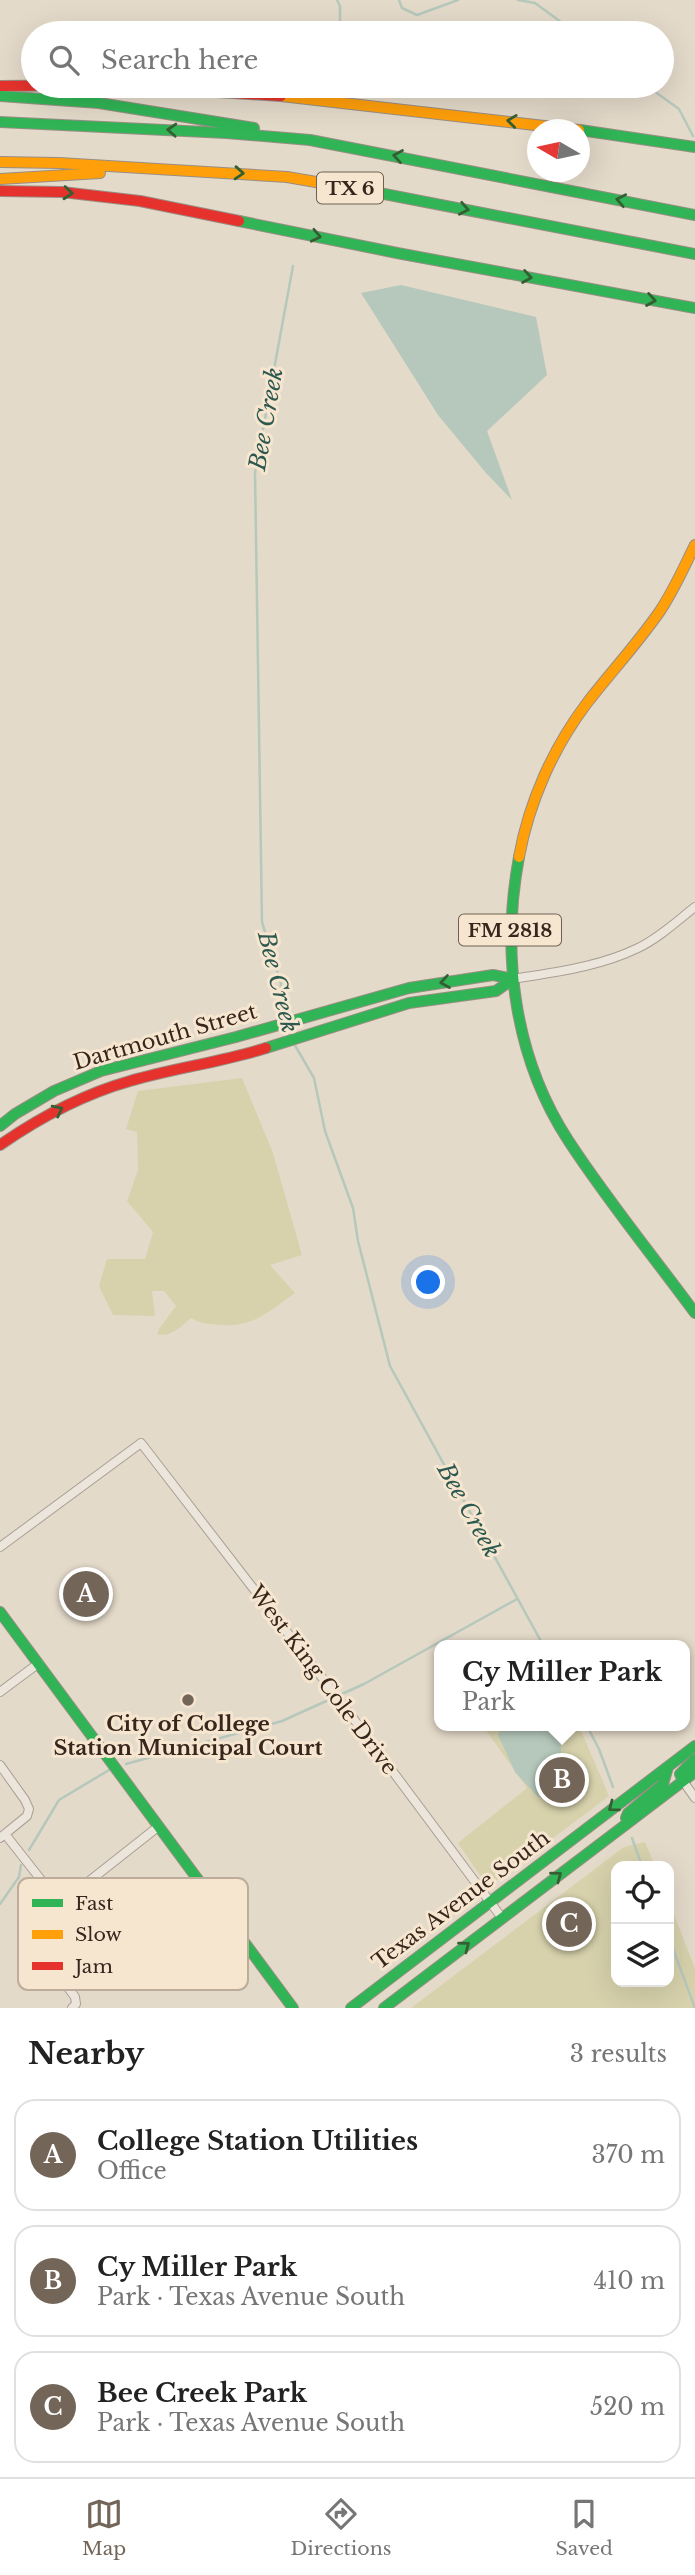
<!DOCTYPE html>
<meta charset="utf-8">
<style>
:root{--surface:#fff;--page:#f2f2f2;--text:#222;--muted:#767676;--line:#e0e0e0;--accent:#746559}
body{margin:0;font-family:"Libre Baskerville",serif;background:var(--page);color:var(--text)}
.controls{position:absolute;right:21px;bottom:21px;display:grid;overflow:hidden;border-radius:14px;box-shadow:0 7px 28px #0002}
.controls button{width:63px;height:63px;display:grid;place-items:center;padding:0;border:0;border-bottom:2px solid var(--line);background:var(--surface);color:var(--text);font:35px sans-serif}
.compass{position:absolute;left:527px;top:119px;width:63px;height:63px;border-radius:50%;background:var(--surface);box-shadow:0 7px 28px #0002;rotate:279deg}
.you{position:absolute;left:429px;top:1283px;width:24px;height:24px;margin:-18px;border:5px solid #fff;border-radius:50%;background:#1a73e8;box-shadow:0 0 0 10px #1a73e833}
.badge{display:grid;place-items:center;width:46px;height:46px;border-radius:50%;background:var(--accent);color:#fff;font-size:23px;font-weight:700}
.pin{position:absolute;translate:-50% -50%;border:4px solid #fff;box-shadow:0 2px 7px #0006}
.popup{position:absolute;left:434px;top:1640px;width:256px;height:91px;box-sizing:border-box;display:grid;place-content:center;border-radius:14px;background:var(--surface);filter:drop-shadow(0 2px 5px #0005);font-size:23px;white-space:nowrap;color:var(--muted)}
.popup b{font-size:26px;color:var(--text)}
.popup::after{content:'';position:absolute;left:50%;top:100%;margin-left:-14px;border:14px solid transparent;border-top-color:var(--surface)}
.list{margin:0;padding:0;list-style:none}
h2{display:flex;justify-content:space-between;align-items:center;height:91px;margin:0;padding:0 28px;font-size:30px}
h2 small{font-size:23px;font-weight:400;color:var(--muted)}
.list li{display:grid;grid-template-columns:46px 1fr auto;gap:21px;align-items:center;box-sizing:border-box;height:112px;margin:0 14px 14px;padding:0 14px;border:2px solid var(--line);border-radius:21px}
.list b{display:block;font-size:26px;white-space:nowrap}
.list p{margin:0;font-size:23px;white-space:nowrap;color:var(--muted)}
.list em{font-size:23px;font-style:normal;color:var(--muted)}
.icon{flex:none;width:38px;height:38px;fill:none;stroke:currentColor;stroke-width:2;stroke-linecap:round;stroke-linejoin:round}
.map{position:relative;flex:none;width:695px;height:2008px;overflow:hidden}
.search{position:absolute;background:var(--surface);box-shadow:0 7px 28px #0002;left:21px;right:21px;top:21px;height:77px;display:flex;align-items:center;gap:18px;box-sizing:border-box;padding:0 24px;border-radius:38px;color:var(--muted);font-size:26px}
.sheet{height:469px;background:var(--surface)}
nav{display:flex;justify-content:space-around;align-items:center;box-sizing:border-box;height:98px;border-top:2px solid var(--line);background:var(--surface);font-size:19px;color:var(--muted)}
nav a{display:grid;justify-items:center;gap:4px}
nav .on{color:var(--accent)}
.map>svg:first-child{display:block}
.green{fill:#d7d2ac}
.water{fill:#b6c8bb}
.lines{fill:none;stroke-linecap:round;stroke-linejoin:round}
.stream{stroke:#b6c8bb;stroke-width:2.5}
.street-casing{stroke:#a99f94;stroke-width:10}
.fast-casing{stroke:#998e84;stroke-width:12}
.slow-casing{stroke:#998e84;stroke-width:12}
.jam-casing{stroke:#998e84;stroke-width:12}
.street{stroke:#ece5dc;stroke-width:8}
.fast{stroke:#30b455;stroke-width:10}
.slow{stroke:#ff9f0a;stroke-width:10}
.jam{stroke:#e5322d;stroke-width:10}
.oneway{stroke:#345f33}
.poi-dot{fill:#746559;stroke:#f6e6d0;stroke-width:2.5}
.labels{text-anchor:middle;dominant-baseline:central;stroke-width:6;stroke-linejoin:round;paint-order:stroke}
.shield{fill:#f6e6d0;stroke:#706052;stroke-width:2}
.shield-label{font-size:19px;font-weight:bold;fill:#37261c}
.street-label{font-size:21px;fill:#37261c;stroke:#f6e6d0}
.poi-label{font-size:21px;font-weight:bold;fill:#37261c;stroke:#f6e6d0}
.water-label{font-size:23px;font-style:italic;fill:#2b584f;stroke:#f6e6d0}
.key{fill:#f6e6d0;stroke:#bdac9a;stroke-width:2}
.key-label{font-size:19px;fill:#37261c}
</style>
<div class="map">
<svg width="695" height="2008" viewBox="0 0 695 2008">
<rect width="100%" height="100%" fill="#e4daca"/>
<path class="green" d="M242 1078 273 1153 302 1255 270 1265 295 1293C269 1311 255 1327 222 1325 210 1324 201 1324 191 1318 180 1327 171 1338 157 1334L159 1329 176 1306 164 1291H152L155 1316 113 1315 99 1286 107 1259H145L153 1232 127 1201 138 1170 137 1132 126 1129 138 1091Z
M488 1726H579L609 1796 488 1887 458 1843 527 1788 485 1729Z
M645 1842 655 1866H616V1982H669V1902L695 1968V2008H411L624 1847Z"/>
<path class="water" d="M401 285 536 317 547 375 487 431 512 500 486 473 438 415 361 293Z
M502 1726H563L560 1761 572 1782 556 1801 538 1797 515 1772 498 1735Z"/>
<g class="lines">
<path class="stream" d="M337 0 340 6V33
M399 0 402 8 417 15 458 0
M518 0 535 3 576 33
M647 86 679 109 693 136
M284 1020 279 1006 281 984 262 922 255 473 293 266
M293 1042 314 1078 325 1131 353 1208 358 1241 390 1366 543 1645
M587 1726 599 1749 613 1787
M126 1764 282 1721 364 1684 517 1599
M632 1838 642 1866
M29 1850 59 1800 109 1770
M0 1904 19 1877 21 1865
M669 1938 695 2008"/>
<g class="street-casing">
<path id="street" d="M513 979C555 972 599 967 638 948 659 938 677 921 695 907
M0 1547 141 1443 344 1706 502 1918
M0 1692 39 1663
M0 1765 25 1800 29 1809 27 1816 0 1838
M683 1781 695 1798
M5 1834 60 1904
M72 2008 76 2004 75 1997 26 1931 159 1826"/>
</g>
<g class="fast-casing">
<path id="fast" d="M0 96 99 103 254 128
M0 122 226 133 310 140 695 215
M580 130 695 147
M374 192 695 254
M239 221 397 253 695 308
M519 857C501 954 514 1057 568 1140 607 1200 653 1256 695 1313
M266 1048 409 1003 496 991 513 979
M0 1126 15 1114 54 1091 101 1071 236 1037 409 988 493 975 513 979
M0 1612 293 2008
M683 1781 680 1774 695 1759
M626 1818 628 1813 663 1784 668 1767
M351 2008 695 1746
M384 2008 695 1772"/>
</g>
<g class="slow-casing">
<path id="slow" d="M281 96 579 130
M0 162 59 163 287 177 374 192
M0 179 100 173
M519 857C529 802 553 748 587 703 611 672 638 643 660 611 674 590 684 567 695 545"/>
</g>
<g class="jam-casing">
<path id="jam" d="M0 86 108 85 281 96
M0 191 62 192 140 201 239 221
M0 1145C39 1118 84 1094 130 1081 175 1068 222 1062 266 1048"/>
</g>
<use href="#street" class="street"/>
<use href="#fast" class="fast"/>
<use href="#slow" class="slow"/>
<use href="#jam" class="jam"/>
</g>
<defs><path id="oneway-chevron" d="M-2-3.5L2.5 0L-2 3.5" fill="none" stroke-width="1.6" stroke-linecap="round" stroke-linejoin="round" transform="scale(1.75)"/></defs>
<g class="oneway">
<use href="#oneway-chevron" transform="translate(512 121) rotate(-173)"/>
<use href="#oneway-chevron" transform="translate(172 130) rotate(-177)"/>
<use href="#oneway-chevron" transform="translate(398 156) rotate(-170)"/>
<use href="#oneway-chevron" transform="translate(239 173) rotate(4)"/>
<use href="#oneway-chevron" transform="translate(68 193) rotate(5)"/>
<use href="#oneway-chevron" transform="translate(621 200) rotate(-169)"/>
<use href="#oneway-chevron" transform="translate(464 209) rotate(11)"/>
<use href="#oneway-chevron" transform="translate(316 236) rotate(12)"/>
<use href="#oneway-chevron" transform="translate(527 277) rotate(10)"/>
<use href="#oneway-chevron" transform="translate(651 300) rotate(10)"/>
<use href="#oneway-chevron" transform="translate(445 982) rotate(171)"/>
<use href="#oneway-chevron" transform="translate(58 1110) rotate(-27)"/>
<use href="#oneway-chevron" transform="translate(613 1807) rotate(143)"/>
<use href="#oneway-chevron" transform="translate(557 1876) rotate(-37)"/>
<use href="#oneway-chevron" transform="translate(465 1946) rotate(-37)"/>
</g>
<circle class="poi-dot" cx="188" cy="1700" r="7"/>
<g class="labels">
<g class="shield">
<rect x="317" y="172.5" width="66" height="31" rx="5"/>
<rect x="459" y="914.5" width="102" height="31" rx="5"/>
</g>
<g class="shield-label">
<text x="350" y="188">TX 6</text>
<text x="510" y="930">FM 2818</text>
</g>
<g class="street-label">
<text transform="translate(165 1037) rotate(-16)">Dartmouth Street</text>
<text transform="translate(323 1680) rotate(53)">West King Cole Drive</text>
<text transform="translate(461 1900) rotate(-37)">Texas Avenue South</text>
</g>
<g class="poi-label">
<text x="188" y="1724">City of College<tspan x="188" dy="24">Station Municipal Court</tspan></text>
</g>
<g class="water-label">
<text transform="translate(266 419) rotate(-80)">Bee Creek</text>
<text transform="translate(278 982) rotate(76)">Bee Creek</text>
<text transform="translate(469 1510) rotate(61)">Bee Creek</text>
</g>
</g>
<rect x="18" y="1878" width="230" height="112" rx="10" class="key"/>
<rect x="32" y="1899" width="31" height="8" fill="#30b455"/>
<rect x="32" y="1930" width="31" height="9" fill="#ff9f0a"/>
<rect x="32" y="1962" width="31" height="8" fill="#e5322d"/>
<g class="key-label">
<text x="75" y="1910">Fast</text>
<text x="75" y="1941">Slow</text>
<text x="75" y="1973">Jam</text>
</g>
</svg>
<div class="controls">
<button><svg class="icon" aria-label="locate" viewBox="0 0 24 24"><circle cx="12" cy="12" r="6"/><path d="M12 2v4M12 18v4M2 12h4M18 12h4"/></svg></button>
<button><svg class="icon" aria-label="layers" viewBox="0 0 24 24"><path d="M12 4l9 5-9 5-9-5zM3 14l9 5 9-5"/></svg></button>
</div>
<svg class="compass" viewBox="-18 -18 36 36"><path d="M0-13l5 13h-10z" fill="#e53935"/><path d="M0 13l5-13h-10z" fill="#767676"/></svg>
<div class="you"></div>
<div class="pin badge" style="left:86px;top:1594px">A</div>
<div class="pin badge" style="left:562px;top:1780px">B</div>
<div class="popup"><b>Cy Miller Park</b>Park</div>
<div class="pin badge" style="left:569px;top:1924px">C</div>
<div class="search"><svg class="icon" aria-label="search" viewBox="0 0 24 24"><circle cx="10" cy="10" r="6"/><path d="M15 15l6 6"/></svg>Search here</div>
</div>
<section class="sheet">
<h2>Nearby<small>3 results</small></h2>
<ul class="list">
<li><span class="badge">A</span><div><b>College Station Utilities</b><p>Office</p></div><em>370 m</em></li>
<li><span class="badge">B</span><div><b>Cy Miller Park</b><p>Park · Texas Avenue South</p></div><em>410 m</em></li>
<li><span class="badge">C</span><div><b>Bee Creek Park</b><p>Park · Texas Avenue South</p></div><em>520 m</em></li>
</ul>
</section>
<nav>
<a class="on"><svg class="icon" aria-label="map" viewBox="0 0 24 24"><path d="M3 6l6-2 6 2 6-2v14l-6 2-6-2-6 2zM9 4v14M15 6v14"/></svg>Map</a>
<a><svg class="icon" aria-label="directions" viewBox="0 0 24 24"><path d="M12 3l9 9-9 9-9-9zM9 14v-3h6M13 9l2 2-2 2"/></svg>Directions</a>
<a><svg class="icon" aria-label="saved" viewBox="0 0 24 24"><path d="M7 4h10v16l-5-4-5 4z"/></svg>Saved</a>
</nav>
